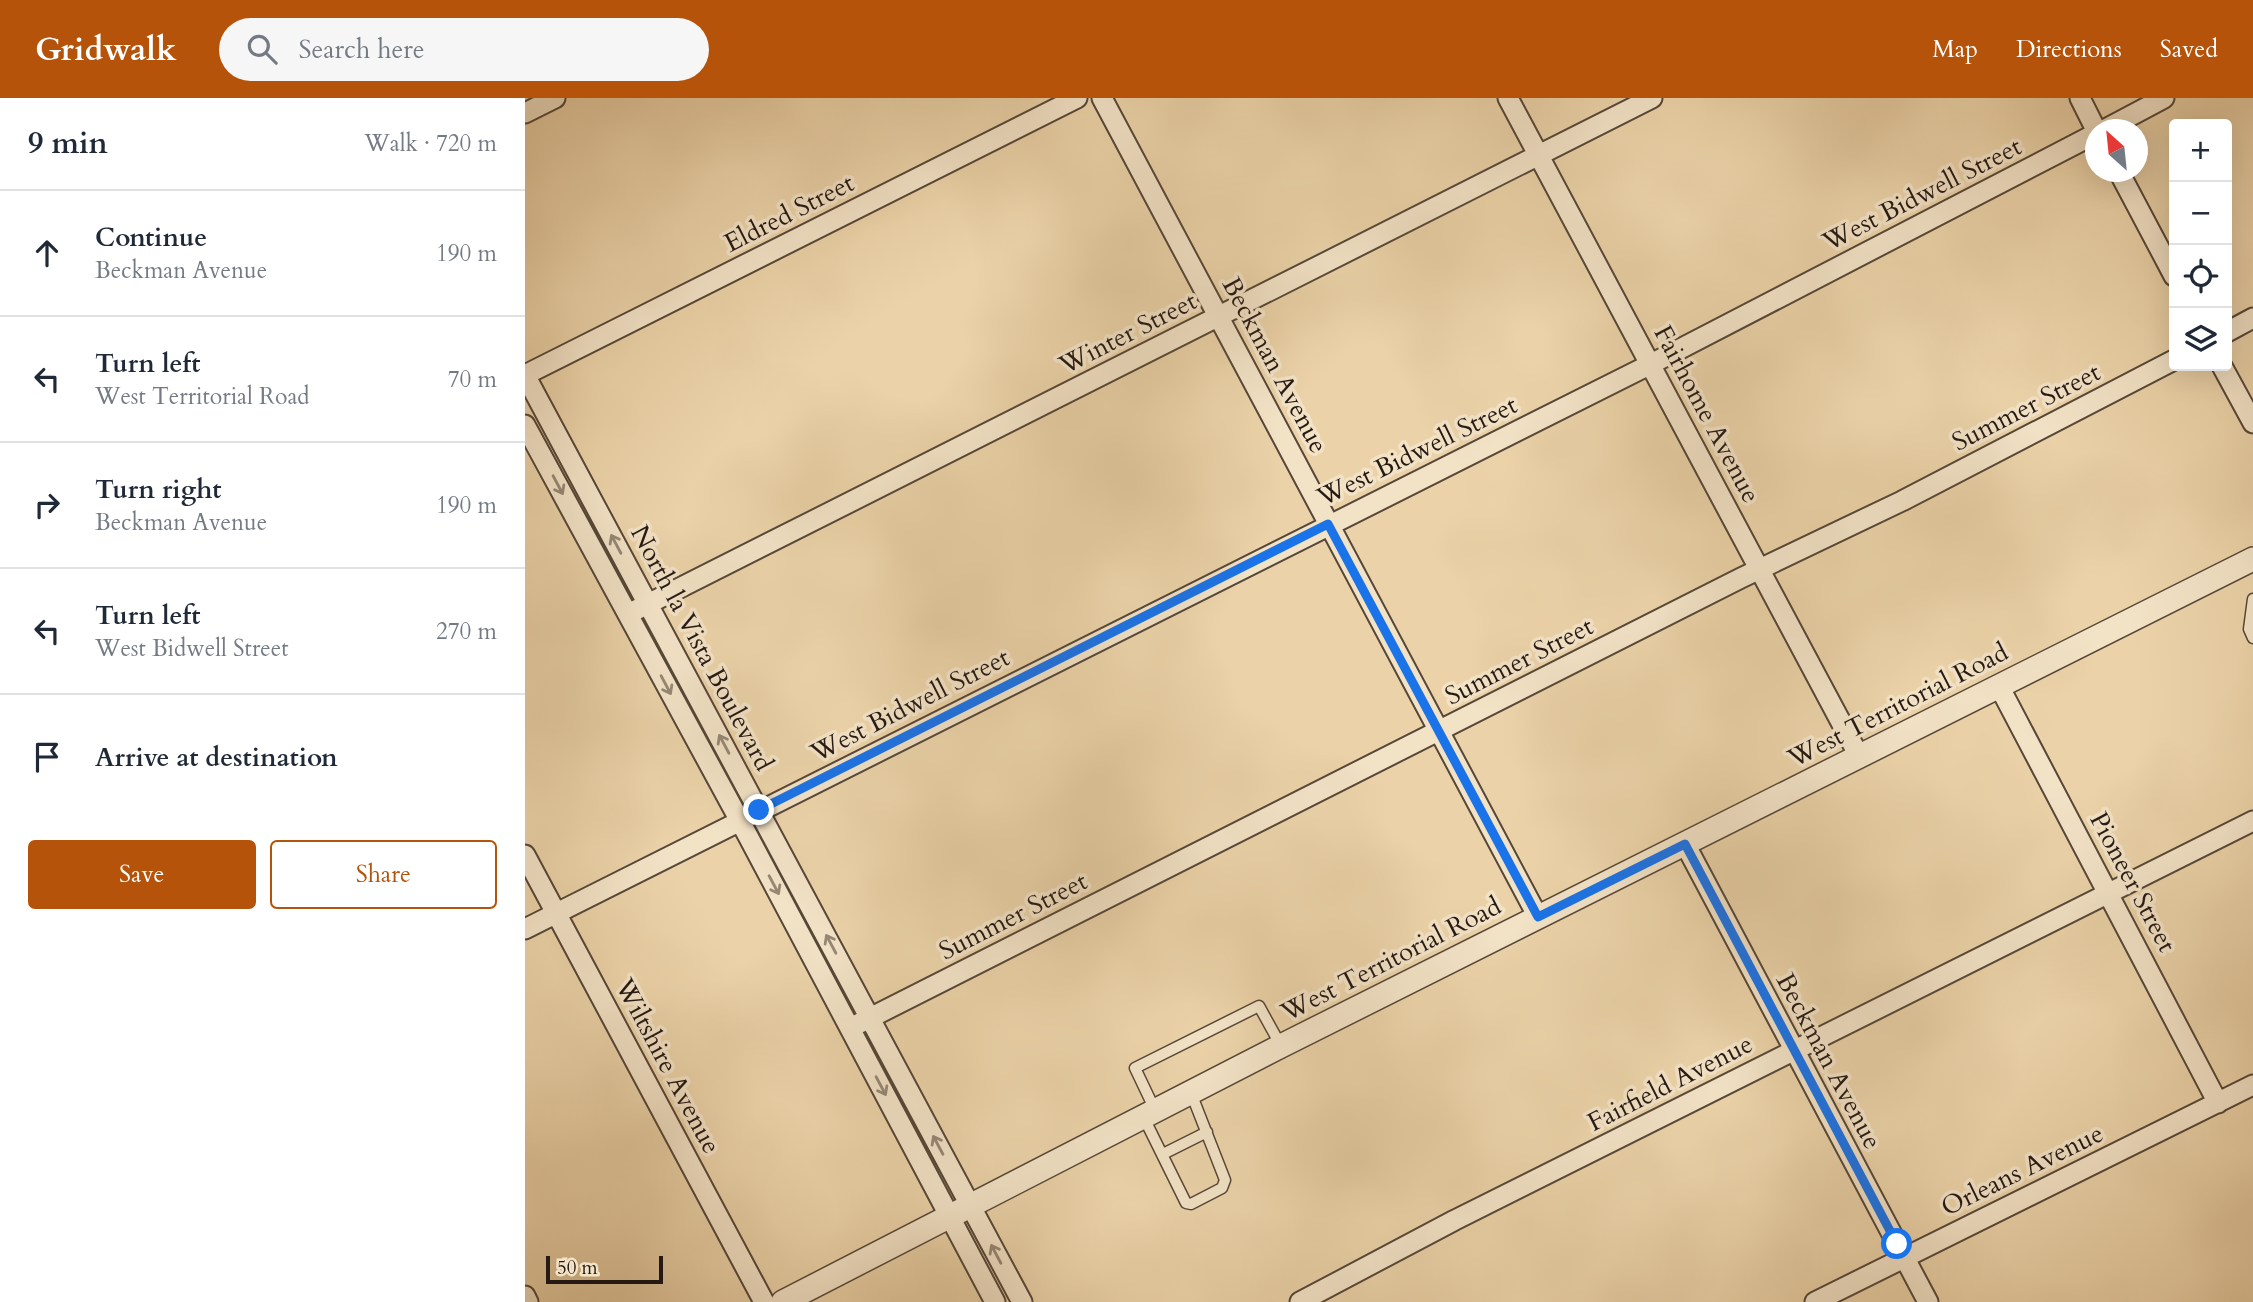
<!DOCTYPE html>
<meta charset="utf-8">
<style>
:root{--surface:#fff;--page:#f6f6f7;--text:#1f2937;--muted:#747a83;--line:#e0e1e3;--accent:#b45309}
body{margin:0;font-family:Cardo,serif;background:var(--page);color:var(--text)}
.controls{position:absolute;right:21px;top:21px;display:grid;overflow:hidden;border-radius:7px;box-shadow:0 7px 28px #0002}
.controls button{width:63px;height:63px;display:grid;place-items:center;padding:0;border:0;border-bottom:2px solid var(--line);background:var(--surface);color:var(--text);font:35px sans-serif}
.compass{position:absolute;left:1560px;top:21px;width:63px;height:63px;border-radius:50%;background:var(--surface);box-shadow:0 7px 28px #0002;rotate:333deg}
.scale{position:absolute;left:21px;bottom:18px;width:117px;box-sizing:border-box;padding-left:7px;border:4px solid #251913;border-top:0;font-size:19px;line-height:24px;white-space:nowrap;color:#251913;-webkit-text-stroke:5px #f2e2c6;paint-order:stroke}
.stop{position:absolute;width:21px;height:21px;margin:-16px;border:5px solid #1a73e8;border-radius:50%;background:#fff}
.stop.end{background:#1a73e8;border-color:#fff;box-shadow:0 2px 7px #0008}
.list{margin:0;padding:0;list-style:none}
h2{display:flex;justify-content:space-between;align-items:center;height:91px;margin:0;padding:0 28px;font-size:30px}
h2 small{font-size:23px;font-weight:400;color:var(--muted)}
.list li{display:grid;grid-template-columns:46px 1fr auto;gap:21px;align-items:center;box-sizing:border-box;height:126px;padding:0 28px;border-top:2px solid var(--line)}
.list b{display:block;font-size:26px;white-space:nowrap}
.list p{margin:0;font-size:23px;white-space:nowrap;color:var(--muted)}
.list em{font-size:23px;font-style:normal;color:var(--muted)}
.actions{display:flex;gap:14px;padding:21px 28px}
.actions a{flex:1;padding:16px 0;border:2px solid var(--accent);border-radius:7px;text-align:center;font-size:24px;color:var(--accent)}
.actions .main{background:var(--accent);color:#fff}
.icon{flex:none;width:38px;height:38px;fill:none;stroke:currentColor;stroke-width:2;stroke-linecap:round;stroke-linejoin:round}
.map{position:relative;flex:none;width:1728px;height:1204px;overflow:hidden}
header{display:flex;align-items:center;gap:42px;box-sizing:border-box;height:98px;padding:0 35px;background:var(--accent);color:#fff}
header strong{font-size:33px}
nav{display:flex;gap:38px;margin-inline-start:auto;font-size:24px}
.search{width:490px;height:63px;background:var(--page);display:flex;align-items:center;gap:18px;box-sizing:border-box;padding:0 24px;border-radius:38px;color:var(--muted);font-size:26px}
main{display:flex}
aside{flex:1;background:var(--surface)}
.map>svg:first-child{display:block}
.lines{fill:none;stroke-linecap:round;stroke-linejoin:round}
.service-casing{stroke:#564738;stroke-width:13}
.minor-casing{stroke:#564738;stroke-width:23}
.tertiary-casing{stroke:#564738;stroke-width:26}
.service{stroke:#f2e2c6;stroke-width:10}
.minor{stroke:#f2e2c6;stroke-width:19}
.tertiary{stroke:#f2e2c6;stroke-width:23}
.oneway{stroke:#968875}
.route{stroke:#1a73e8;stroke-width:9}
.labels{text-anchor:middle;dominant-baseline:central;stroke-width:7;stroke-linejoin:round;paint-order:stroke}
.street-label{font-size:26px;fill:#251913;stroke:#f2e2c6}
</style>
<header>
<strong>Gridwalk</strong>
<div class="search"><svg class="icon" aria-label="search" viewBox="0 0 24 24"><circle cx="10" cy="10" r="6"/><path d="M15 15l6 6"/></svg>Search here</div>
<nav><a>Map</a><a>Directions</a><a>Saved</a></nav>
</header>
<main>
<aside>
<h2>9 min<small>Walk · 720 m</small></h2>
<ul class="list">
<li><svg class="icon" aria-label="ahead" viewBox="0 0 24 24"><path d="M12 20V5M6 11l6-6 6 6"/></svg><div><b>Continue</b><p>Beckman Avenue</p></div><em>190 m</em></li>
<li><svg class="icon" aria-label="left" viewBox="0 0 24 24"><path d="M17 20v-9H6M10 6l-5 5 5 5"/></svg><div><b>Turn left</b><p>West Territorial Road</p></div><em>70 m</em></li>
<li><svg class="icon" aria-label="right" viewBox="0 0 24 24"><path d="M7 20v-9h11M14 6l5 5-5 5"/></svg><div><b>Turn right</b><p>Beckman Avenue</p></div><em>190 m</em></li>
<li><svg class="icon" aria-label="left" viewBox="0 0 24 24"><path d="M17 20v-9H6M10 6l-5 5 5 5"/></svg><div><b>Turn left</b><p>West Bidwell Street</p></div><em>270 m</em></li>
<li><svg class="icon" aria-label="arrive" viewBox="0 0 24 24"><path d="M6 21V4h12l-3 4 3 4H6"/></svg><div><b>Arrive at destination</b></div></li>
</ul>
<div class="actions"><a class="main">Save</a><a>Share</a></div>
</aside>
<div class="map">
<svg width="1728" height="1204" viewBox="0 0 1728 1204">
<rect width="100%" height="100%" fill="#ebd2a8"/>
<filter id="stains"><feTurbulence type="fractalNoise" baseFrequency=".00286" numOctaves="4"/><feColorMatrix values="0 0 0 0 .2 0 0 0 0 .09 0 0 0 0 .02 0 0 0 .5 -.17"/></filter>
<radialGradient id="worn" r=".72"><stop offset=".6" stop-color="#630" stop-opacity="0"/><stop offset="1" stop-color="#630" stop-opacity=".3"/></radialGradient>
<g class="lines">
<g class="service-casing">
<path id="service" d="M1728 501 1724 531 1728 540
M630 1012 610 970 734 908 756 948
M619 1020 661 1105 666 1106 697 1090 700 1082 666 995
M638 1056 682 1034"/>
</g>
<g class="minor-casing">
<path id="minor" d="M577 0 1013 819
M983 0 1334 658
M1555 0 1571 32
M0 15 30 0
M1579 32 1639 0
M1594 74 1649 178
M1702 234 1728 220
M1697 268 1728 325
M0 277 497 1204
M0 277 552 0
M0 327 215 723 470 1204
M103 516 1127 0
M1474 588 1693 1005
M1160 746 1403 1204
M0 757 239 1204
M0 831 1126 266 1570 36
M325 930 1216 480 1377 403 1649 262
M0 1198 3 1204
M775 1204 930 1122 1728 723
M1290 1204 1728 987"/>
</g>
<g class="tertiary-casing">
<path id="tertiary" d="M258 1204 756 948 1728 461"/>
</g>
<use href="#service" class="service"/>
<use href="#minor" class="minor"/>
<use href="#tertiary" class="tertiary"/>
</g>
<defs><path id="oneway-shaft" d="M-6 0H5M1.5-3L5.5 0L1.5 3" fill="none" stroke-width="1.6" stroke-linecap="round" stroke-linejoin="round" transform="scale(1.75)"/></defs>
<g class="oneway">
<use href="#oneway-shaft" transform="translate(33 387) rotate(62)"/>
<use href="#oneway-shaft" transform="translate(91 446) rotate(-118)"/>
<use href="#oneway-shaft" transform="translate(141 587) rotate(62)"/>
<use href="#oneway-shaft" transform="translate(199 646) rotate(-118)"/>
<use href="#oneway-shaft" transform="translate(249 787) rotate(62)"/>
<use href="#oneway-shaft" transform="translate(306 846) rotate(-118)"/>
<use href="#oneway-shaft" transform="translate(356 988) rotate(62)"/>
<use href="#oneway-shaft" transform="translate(413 1047) rotate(-118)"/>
<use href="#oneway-shaft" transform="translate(471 1156) rotate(-118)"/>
</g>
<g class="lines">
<path class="route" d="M234 712 803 426 1013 819 1160 746 1372 1146"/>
</g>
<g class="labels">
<g class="street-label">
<text transform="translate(1397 96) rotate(-27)">West Bidwell Street</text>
<text transform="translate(264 115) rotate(-27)">Eldred Street</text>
<text transform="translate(603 235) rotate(-27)">Winter Street</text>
<text transform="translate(750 267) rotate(62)">Beckman Avenue</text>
<text transform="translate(1501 309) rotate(-27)">Summer Street</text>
<text transform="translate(1182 316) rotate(62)">Fairhome Avenue</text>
<text transform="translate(892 353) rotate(-26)">West Bidwell Street</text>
<text transform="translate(177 550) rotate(62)">North la Vista Boulevard</text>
<text transform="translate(994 563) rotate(-27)">Summer Street</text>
<text transform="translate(385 607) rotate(-27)">West Bidwell Street</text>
<text transform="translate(1373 607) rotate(-27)">West Territorial Road</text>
<text transform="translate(1608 784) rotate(62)">Pioneer Street</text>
<text transform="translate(488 818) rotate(-27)">Summer Street</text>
<text transform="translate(866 861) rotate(-27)">West Territorial Road</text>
<text transform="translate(1304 963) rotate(62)">Beckman Avenue</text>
<text transform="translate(143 968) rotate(62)">Wiltshire Avenue</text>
<text transform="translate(1145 985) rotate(-27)">Fairfield Avenue</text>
<text transform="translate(1497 1072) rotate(-26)">Orleans Avenue</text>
</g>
</g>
<rect width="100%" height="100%" filter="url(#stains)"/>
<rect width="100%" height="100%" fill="url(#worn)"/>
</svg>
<div class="controls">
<button>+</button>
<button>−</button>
<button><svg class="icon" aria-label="locate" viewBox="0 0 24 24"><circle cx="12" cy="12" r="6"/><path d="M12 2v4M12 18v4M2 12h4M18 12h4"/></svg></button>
<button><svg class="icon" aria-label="layers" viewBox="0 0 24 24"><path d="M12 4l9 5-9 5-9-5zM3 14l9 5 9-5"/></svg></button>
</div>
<svg class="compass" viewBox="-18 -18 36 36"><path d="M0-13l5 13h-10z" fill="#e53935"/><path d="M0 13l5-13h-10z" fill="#747a83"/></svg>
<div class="scale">50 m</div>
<div class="stop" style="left:1372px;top:1146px"></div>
<div class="stop end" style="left:234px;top:712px"></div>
</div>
</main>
